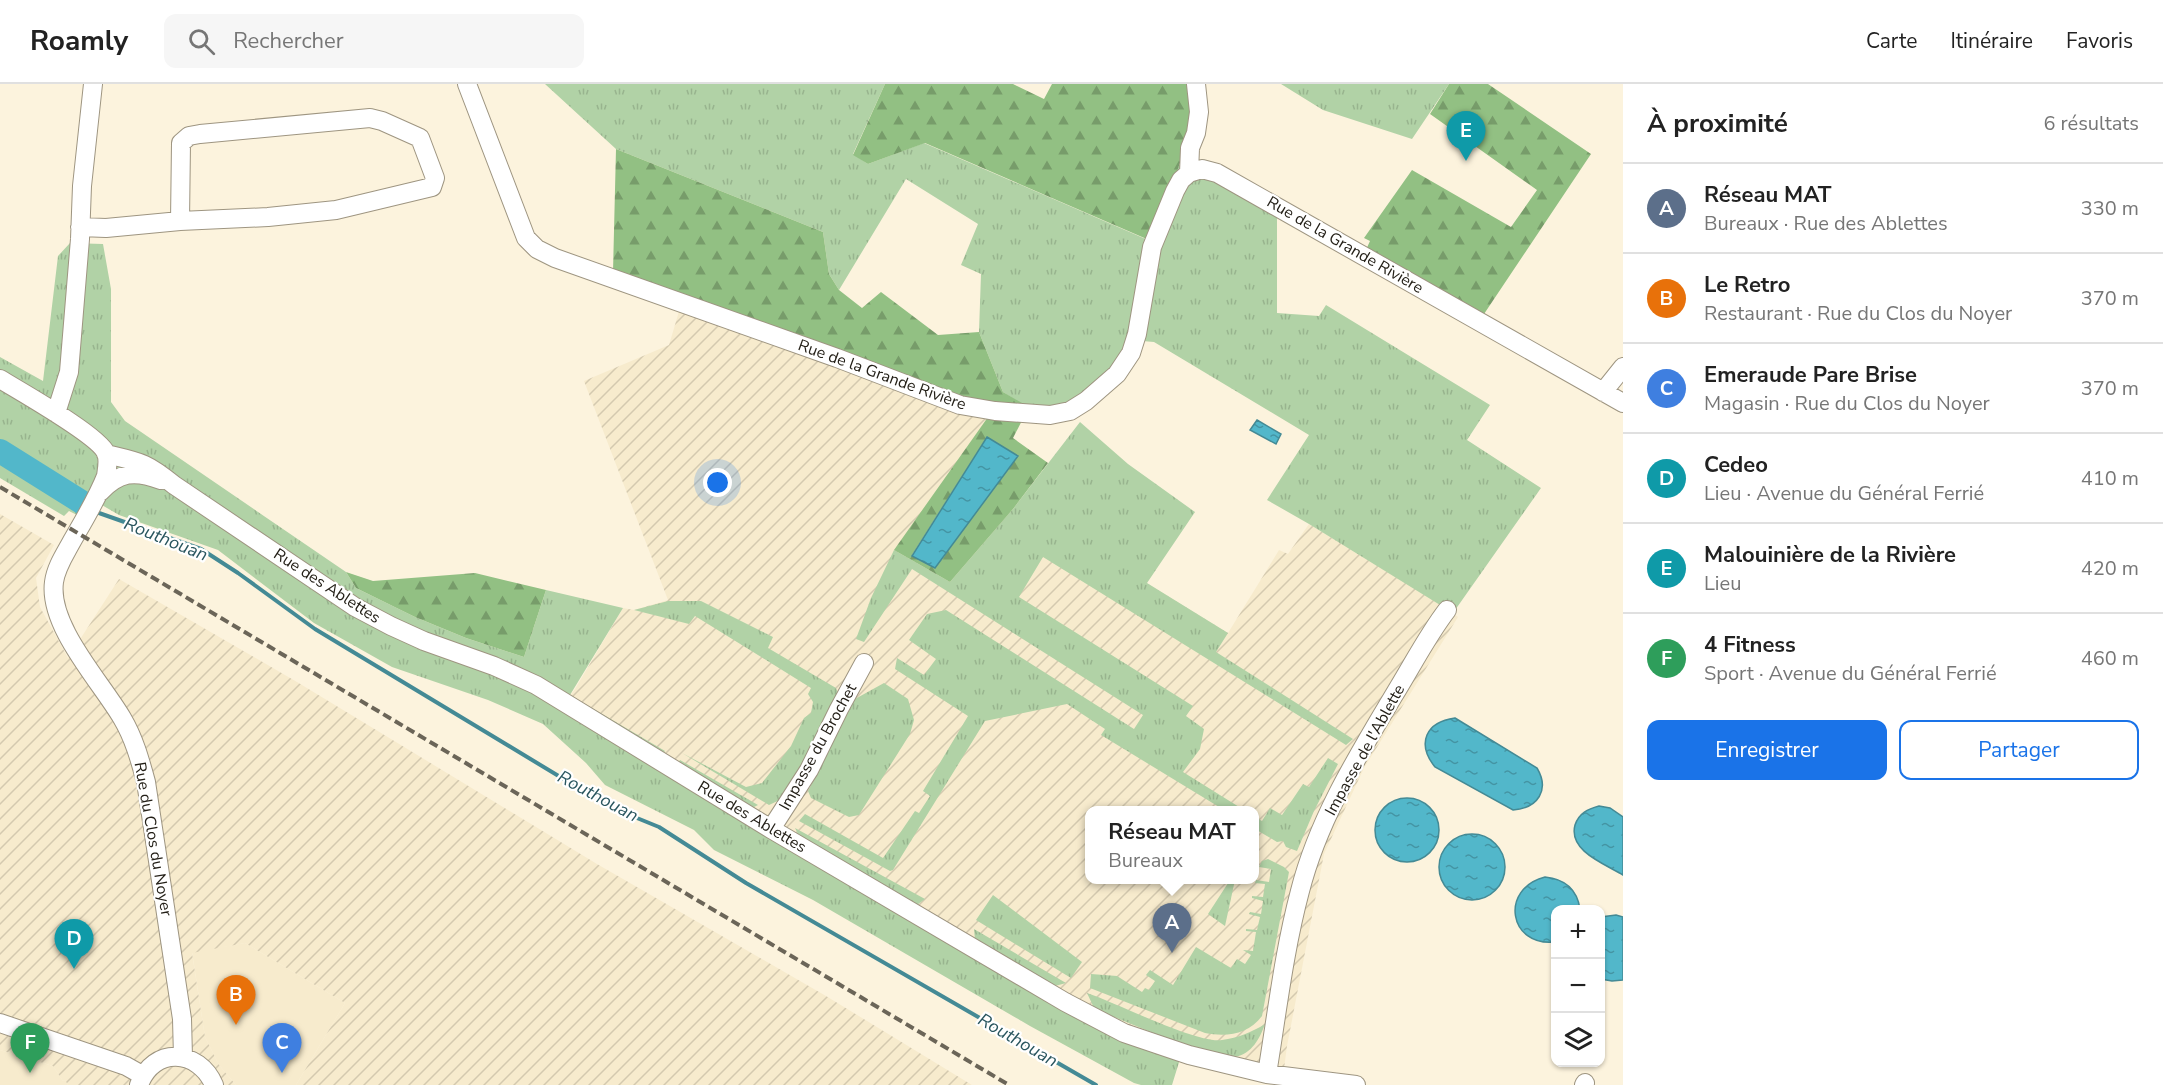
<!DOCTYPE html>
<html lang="fr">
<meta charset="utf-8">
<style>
:root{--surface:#fff;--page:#f6f6f6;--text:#222;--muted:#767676;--line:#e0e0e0;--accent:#1a73e8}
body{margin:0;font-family:"Nunito Sans",sans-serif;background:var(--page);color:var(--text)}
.controls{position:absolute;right:18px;bottom:18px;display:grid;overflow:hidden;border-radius:12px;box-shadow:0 2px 4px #0004}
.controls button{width:54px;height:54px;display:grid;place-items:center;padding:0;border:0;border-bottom:2px solid var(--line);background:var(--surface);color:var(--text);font:30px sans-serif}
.you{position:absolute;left:718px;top:399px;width:21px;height:21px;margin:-15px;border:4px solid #fff;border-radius:50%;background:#1a73e8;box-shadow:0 0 0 9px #1a73e833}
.badge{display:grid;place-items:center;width:39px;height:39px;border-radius:50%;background:var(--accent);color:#fff;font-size:20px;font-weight:700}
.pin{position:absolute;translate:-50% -50px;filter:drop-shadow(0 2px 3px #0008)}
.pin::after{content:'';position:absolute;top:32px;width:21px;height:18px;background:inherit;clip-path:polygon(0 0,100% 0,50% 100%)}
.popup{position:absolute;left:1085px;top:722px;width:174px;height:78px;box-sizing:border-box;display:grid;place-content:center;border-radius:12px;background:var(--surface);filter:drop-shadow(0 2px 4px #0005);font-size:20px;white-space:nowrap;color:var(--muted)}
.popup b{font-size:22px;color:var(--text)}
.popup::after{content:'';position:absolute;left:50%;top:100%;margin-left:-12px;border:12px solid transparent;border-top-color:var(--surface)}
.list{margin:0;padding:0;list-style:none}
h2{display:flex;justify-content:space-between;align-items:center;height:78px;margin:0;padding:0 24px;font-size:26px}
h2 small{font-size:20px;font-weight:400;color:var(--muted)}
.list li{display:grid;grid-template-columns:39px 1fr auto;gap:18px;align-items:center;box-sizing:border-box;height:90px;padding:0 24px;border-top:2px solid var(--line)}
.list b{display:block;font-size:22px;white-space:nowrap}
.list p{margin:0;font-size:20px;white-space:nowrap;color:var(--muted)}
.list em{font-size:20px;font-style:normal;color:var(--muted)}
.actions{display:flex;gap:12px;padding:18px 24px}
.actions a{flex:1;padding:14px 0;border:2px solid var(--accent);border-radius:12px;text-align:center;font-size:21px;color:var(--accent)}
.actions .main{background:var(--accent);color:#fff}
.icon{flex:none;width:33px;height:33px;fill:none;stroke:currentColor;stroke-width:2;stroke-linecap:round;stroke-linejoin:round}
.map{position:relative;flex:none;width:1623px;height:1001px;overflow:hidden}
header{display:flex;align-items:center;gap:36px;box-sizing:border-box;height:84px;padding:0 30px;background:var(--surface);border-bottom:2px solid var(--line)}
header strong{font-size:28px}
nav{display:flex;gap:33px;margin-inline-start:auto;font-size:21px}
.search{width:420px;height:54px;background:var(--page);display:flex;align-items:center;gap:15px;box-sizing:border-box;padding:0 21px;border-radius:12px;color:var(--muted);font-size:22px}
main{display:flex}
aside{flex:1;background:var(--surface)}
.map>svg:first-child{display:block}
.built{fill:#f7ebcd}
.industrial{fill:url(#industrial-furrows);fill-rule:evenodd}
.grass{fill:url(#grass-tufts)}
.forest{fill:url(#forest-firs);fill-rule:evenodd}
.water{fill:url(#water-ripples);stroke:#448a95;stroke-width:1.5}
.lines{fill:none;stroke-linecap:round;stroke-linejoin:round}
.stream{stroke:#448a95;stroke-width:4}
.river{stroke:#52b7ca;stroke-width:24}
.minor-casing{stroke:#9e9581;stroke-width:20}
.minor{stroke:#fff;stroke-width:18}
.rail{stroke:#6b6558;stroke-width:4;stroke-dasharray:9 4.5;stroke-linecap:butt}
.labels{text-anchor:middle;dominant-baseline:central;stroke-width:4.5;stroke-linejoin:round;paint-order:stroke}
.street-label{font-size:16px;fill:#242018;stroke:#fff}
.water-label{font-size:18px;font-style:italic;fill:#2a565f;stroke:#fff}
</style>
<header>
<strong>Roamly</strong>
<div class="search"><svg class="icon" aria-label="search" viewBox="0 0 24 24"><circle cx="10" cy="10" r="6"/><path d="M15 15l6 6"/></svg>Rechercher</div>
<nav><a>Carte</a><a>Itinéraire</a><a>Favoris</a></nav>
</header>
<main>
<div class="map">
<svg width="1623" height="1001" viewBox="0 0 1623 1001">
<defs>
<pattern id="industrial-furrows" width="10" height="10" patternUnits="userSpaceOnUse" patternTransform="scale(1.5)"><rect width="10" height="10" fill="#f7ebcd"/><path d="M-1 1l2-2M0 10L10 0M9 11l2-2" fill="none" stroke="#d4c9af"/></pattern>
<pattern id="grass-tufts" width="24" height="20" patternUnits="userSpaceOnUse" patternTransform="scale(1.5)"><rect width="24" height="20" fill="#b1d2a6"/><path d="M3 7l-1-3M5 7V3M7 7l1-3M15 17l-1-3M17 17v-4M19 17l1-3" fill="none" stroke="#98b48e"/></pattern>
<pattern id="forest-firs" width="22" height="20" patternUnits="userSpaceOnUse" patternTransform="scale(1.5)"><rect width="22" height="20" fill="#92c083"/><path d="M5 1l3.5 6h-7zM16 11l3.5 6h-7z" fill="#779c6a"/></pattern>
<pattern id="water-ripples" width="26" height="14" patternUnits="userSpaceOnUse" patternTransform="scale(1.5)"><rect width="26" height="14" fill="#52b7ca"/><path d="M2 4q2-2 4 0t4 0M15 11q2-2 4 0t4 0" fill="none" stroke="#4494a3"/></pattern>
</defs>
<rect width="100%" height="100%" fill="#fcf3dd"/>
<path class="built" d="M245 859 345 919 296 1001H236L219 981 205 953 192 868Z
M0 966 53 982 63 997 65 996 68 1001H0Z"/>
<path class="industrial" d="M680 224 989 332 895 466 950 498 1013 425 1091 465 1228 549 1279 466 1288 470 1309 440 1442 521 1458 533 1364 684 1324 770 1287 962 1282 1000 1180 975 561 624 575 605 623 524 634 526 668 516 584 297 669 261ZM1090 726H1254V796H1090Z
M0 430 54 461 36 494 40 523 68 574 119 495 297 598 597 780 826 912 972 1001H296L345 919 245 859 192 869 205 953 219 981 236 1001H68L65 996 63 997 53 982 0 966Z"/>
<path class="grass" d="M545 0H885L853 70 868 80 924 59 1148 156 1179 81 1213 94 1277 130V229L1319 232 1326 221 1490 321 1467 356 1541 404 1453 529 1309 440 1267 416 1309 351 1154 258 1130 256C1109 291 1078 329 1032 323 1022 321 1011 313 1003 308L979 248 981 190 961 181 978 140 906 95 839 206 829 190 823 148 616 65Z
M1281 0H1449L1412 55 1323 26Z
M70 159 103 160 111 205V318L125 337 346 488 356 504 415 533 466 554 524 573 546 506 623 524 570 611 665 667 663 670 561 623 1180 975 1172 1001H1141L1134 999 1030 942 813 816 714 766 694 746 605 701 586 679 543 640 488 616 392 583 314 539 218 466 119 431 83 410 79 432 69 427 64 432 0 394V273L43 297 58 172Z
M1080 338 1128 380 1195 428 1147 499 1228 549 1216 568 1353 655 1346 661 1043 473 1019 513 1193 622 1186 632 1204 645 1200 665 1183 688 1244 726H1224L1101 651 1105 645 1067 620 985 637 893 786 890 787 799 737 805 730 883 774 915 727 919 729 930 712 923 707 968 632 895 585 897 574 924 591 936 575 909 556 927 530 946 526 1134 645 1143 631 912 485 864 558 856 555 871 514 894 466 950 498 1013 425Z
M668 517H701L773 553 768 564 836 604 838 609 786 713 769 721 682 669 746 703 762 699 791 662 804 634 811 629 813 618 808 610 811 604 695 532 689 540 634 526Z
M884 599 908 615 914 636 910 650 859 731 849 733 811 714 808 707 855 615Z
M1328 674 1338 680 1314 727 1297 767 1286 763 1283 757 1277 758 1255 745V733L1262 737 1270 724 1282 731 1303 700 1309 703Z
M680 676 758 721 754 723 719 706 677 680Z
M795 744 925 815 917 821 798 750Z
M1268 775 1284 783 1289 788 1262 932C1248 951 1226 953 1205 949L1090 904 1091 890 1117 892 1142 908 1145 904 1149 906 1155 897 1146 891 1150 886 1173 901 1196 863 1231 884 1237 875 1245 880 1251 871 1243 866 1253 867 1256 848 1246 847V845L1257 846 1260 833 1249 830 1250 828 1261 830 1263 817 1252 814V812L1263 813 1265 800 1255 799 1256 796 1269 798 1271 785 1259 783 1262 777Z
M1230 796H1235L1225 842 1208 830Z
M993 811 1082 878 1071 894 976 836Z
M974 845 1066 899 1055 902 975 856Z
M1087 909C1117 919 1197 960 1222 956 1238 954 1252 948 1265 940 1260 954 1252 970 1235 973 1221 975 1207 968 1194 964 1160 952 1127 939 1094 924Z"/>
<path class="forest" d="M885 0H1013L1044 15 1052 0H1191C1198 51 1168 109 1149 156L925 59 868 80 853 71Z
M1449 0H1488L1591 70 1484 230 1365 168 1370 157 1364 154 1412 86 1511 143 1537 106 1430 30Z
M616 65 823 148 829 190 839 206 862 224 881 208 938 251 979 248 1003 308 1029 323 1013 354 1048 379 1013 425 950 498 894 466 988 333 613 188ZM987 353 1017 373 912 472V471Z
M346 488 373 497 475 489 546 506 524 573 466 554 415 533 356 504Z"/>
<path class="water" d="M1257 336 1281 350 1276 360 1250 346Z
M987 353 1018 372 935 484 912 472Z
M1455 634 1537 684C1550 706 1538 724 1513 726L1435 683C1416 659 1426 638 1455 634Z
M1375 746a32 32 0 1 1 64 0a32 32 0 1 1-64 0Z
M1599 722 1610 724 1623 733V791C1605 780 1568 767 1575 741 1579 729 1588 725 1599 722Z
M1439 783a33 33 0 1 1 66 0a33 33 0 1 1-66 0Z
M1545 793C1565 795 1577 805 1580 825L1556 826 1555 858C1509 863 1499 805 1545 793Z
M1616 831 1623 833V896L1612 897 1601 895V833Z"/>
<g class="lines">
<path class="stream" d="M99 429 201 465 238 489 315 545 610 723 659 743 746 799 1096 1001"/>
<path class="river" d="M0 367 83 419"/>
<g class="minor-casing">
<path id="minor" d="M467 0 526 154 537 165 555 174 837 274 960 321 995 327 1050 331 1070 327 1086 317 1117 290 1131 269 1137 250 1152 163 1175 107 1181 96 1189 89 1202 85 1217 89 1623 319
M1189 89 1190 64 1196 49 1199 28 1196 0
M80 143 106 144 180 137 181 59 189 52 200 50 370 34 382 37 420 54 435 94 432 103 336 126 268 133 180 137
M0 295C21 308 98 351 106 369 109 376 107 385 106 392 97 415 84 436 72 457 65 470 56 483 54 498 48 542 101 598 122 634 134 654 140 676 146 698L182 935 183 973
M1603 308 1623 283
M56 329 69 288 80 155 82 102 93 0
M106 370C140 378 146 378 174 401L355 523 391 542 424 557 494 582 536 601 771 745 1065 918 1124 949 1189 971 1267 990 1356 1001
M100 408C119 388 134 386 161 396
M771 745 809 686 839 625 864 579
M0 939 126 982 142 991
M1267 990C1277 929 1284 867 1300 807 1318 736 1357 673 1394 611 1412 582 1427 552 1447 526
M139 1001C153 962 199 965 214 1001
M1584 1001 1585 999"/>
</g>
<use href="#minor" class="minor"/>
<path class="rail" d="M0 403 1009 1001"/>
</g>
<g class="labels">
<g class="street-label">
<text transform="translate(1345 161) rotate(30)">Rue de la Grande Rivière</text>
<text transform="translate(882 291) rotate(20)">Rue de la Grande Rivière</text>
<text transform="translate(327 502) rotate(33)">Rue des Ablettes</text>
<text transform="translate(818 663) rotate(-61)">Impasse du Brochet</text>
<text transform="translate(1365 666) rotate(-61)">Impasse de l'Ablette</text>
<text transform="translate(752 733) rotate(31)">Rue des Ablettes</text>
<text transform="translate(153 755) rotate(80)">Rue du Clos du Noyer</text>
</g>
<g class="water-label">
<text transform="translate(166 455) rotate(22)">Routhouan</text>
<text transform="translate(598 712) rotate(28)">Routhouan</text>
<text transform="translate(1018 956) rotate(30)">Routhouan</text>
</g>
</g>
</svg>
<div class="controls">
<button>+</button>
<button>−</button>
<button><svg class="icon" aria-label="layers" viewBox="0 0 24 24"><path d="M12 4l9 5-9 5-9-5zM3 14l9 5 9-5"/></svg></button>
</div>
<div class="you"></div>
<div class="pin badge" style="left:1172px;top:869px;background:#5c6f8a">A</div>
<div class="popup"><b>Réseau MAT</b>Bureaux</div>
<div class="pin badge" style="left:236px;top:941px;background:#e8710a">B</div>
<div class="pin badge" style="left:282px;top:989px;background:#3f7fe0">C</div>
<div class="pin badge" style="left:74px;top:885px;background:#0f9aa8">D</div>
<div class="pin badge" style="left:1466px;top:77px;background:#0f9aa8">E</div>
<div class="pin badge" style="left:30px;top:989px;background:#2e9e5b">F</div>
</div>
<aside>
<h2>À proximité<small>6 résultats</small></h2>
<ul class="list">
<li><span class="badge" style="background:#5c6f8a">A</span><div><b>Réseau MAT</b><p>Bureaux · Rue des Ablettes</p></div><em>330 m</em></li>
<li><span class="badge" style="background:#e8710a">B</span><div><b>Le Retro</b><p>Restaurant · Rue du Clos du Noyer</p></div><em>370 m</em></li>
<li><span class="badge" style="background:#3f7fe0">C</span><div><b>Emeraude Pare Brise</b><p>Magasin · Rue du Clos du Noyer</p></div><em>370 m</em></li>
<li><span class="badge" style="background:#0f9aa8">D</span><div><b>Cedeo</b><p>Lieu · Avenue du Général Ferrié</p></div><em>410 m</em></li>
<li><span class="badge" style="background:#0f9aa8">E</span><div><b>Malouinière de la Rivière</b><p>Lieu</p></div><em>420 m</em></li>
<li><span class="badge" style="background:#2e9e5b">F</span><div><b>4 Fitness</b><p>Sport · Avenue du Général Ferrié</p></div><em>460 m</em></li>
</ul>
<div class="actions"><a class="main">Enregistrer</a><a>Partager</a></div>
</aside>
</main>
